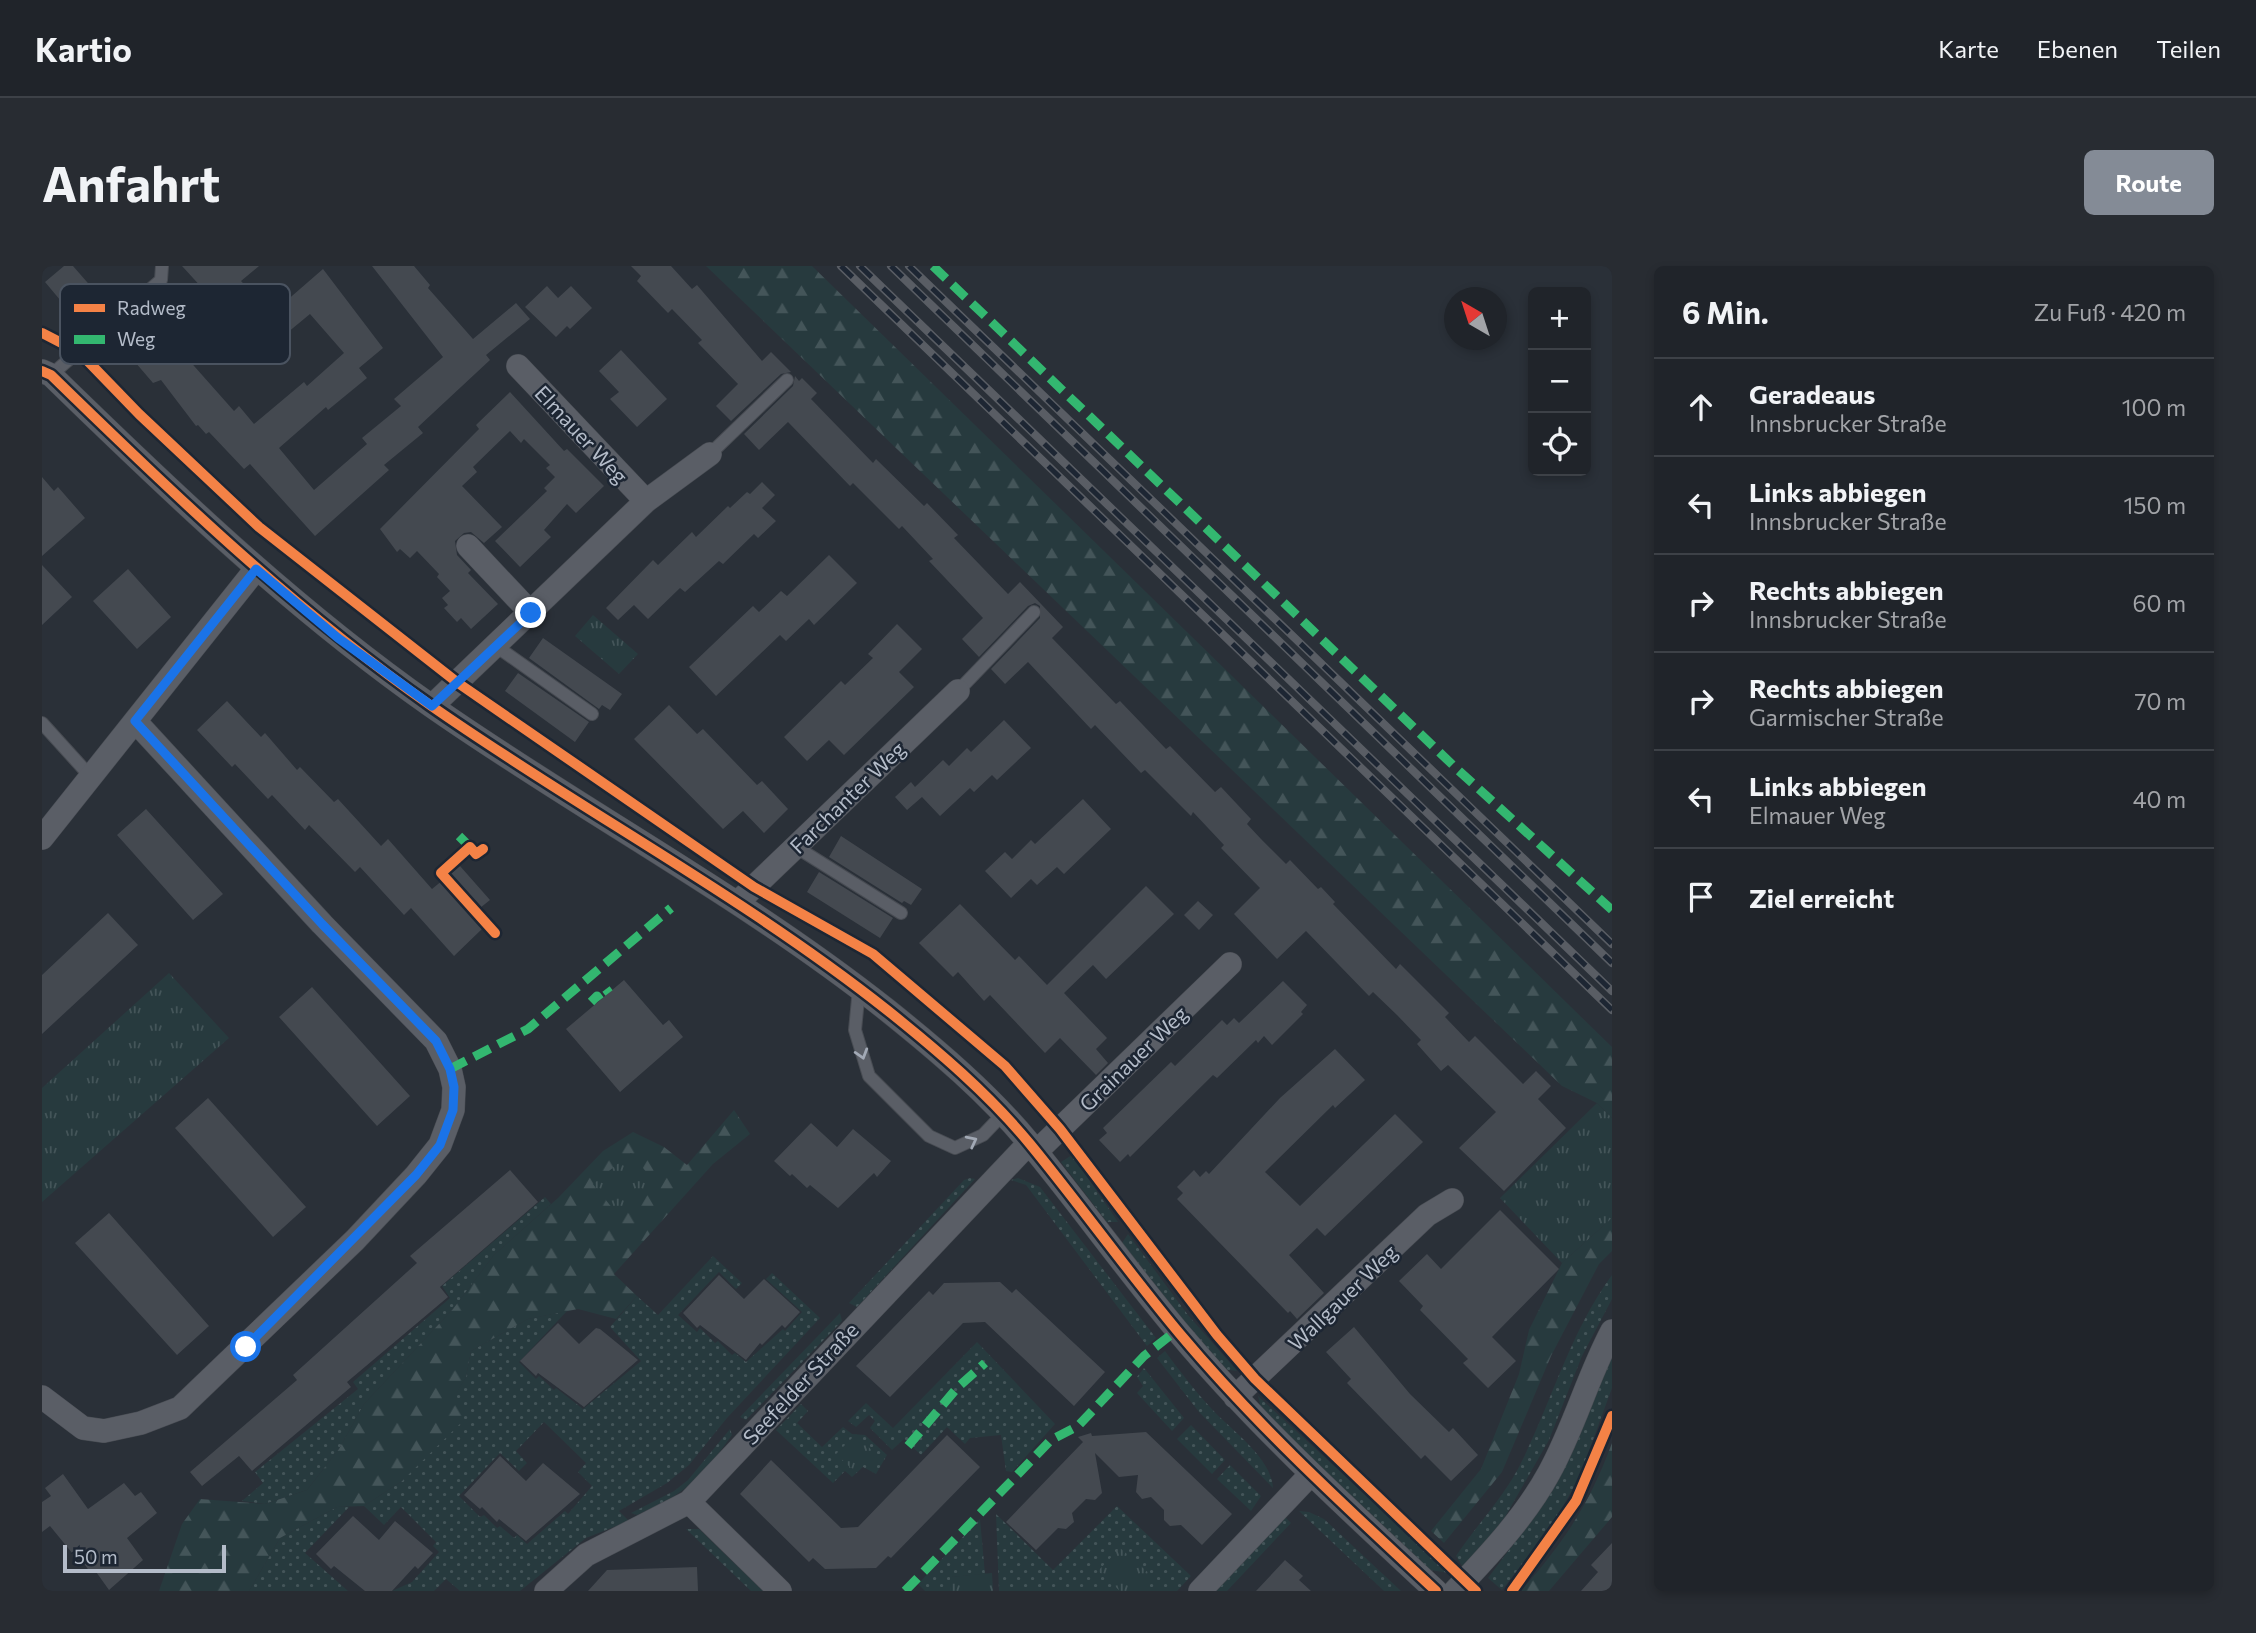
<!DOCTYPE html>
<html lang="de">
<meta charset="utf-8">
<style>
:root{--surface:#20242a;--page:#282c32;--text:#f1f3f6;--muted:#a2a4a8;--line:#3d4147;--accent:#848b96}
body{margin:0;font-family:Commissioner,sans-serif;background:var(--page);color:var(--text)}
.controls{position:absolute;right:21px;top:21px;display:grid;overflow:hidden;border-radius:10px;box-shadow:0 4px 10px #0003}
.controls button{width:63px;height:63px;display:grid;place-items:center;padding:0;border:0;border-bottom:2px solid var(--line);background:var(--surface);color:var(--text);font:35px sans-serif}
.compass{position:absolute;left:1402px;top:21px;width:63px;height:63px;border-radius:50%;background:var(--surface);box-shadow:0 4px 10px #0003;rotate:321deg}
.scale{position:absolute;left:21px;bottom:18px;width:163px;box-sizing:border-box;padding-left:7px;border:4px solid #b4bcc9;border-top:0;font-size:19px;line-height:24px;white-space:nowrap;color:#b4bcc9;-webkit-text-stroke:5px #1d2633;paint-order:stroke}
.stop{position:absolute;width:21px;height:21px;margin:-16px;border:5px solid #1a73e8;border-radius:50%;background:#fff}
.stop.end{background:#1a73e8;border-color:#fff;box-shadow:0 2px 7px #0008}
.list{margin:0;padding:0;list-style:none}
h2{display:flex;justify-content:space-between;align-items:center;height:91px;margin:0;padding:0 28px;font-size:30px}
h2 small{font-size:23px;font-weight:400;color:var(--muted)}
.list li{display:grid;grid-template-columns:46px 1fr auto;gap:21px;align-items:center;box-sizing:border-box;height:98px;padding:0 28px;border-top:2px solid var(--line)}
.list b{display:block;font-size:26px;white-space:nowrap}
.list p{margin:0;font-size:23px;white-space:nowrap;color:var(--muted)}
.list em{font-size:23px;font-style:normal;color:var(--muted)}
.icon{flex:none;width:38px;height:38px;fill:none;stroke:currentColor;stroke-width:2;stroke-linecap:round;stroke-linejoin:round}
.map{position:relative;flex:none;width:1570px;height:1325px;overflow:hidden;border-radius:10px}
header{display:flex;align-items:center;gap:42px;box-sizing:border-box;height:98px;padding:0 35px;background:var(--surface);border-bottom:2px solid var(--line)}
header strong{font-size:33px}
nav{display:flex;gap:38px;margin-inline-start:auto;font-size:24px}
.intro{display:flex;align-items:center;justify-content:space-between;box-sizing:border-box;height:168px;padding:0 42px}
h1{margin:0;font-size:49px}
.button{padding:18px 32px;border-radius:10px;background:var(--accent);color:#fff;font-size:24px;font-weight:700}
main{display:flex;gap:42px;padding:0 42px}
aside{flex:1;background:var(--surface);border-radius:10px;box-shadow:0 4px 10px #0003}
.map>svg:first-child{display:block}
.grass{fill:url(#grass-dots);fill-rule:evenodd}
.forest{fill:url(#forest-firs)}
.park{fill:url(#park-tufts)}
.building{fill:#444950;fill-rule:evenodd}
.lines{fill:none;stroke-linecap:round;stroke-linejoin:round}
.lane-casing{stroke:#484c53;stroke-width:14}
.street-casing{stroke:#484c53;stroke-width:24}
.lane{stroke:#5a5e66;stroke-width:12}
.street{stroke:#5a5e66;stroke-width:23}
.rail-casing{stroke:#595d64;stroke-width:8}
.rail{stroke:#1d2633;stroke-width:5;stroke-dasharray:16;stroke-linecap:butt}
.quiet{stroke:#33b770;stroke-width:9;stroke-dasharray:18 9;stroke-linecap:butt}
.cycleway-casing{stroke:#1d2633;stroke-width:15}
.cycleway{stroke:#f48246;stroke-width:10}
.oneway{stroke:#a2a9b5}
.route{stroke:#1a73e8;stroke-width:9}
.labels{text-anchor:middle;dominant-baseline:central;stroke-width:5;stroke-linejoin:round;paint-order:stroke}
.street-label{font-size:21px;fill:#b4bcc9;stroke:#1d2633}
.key{fill:#1d2633;stroke:#4a5360;stroke-width:2}
.key-label{font-size:19px;fill:#b4bcc9}
</style>
<header>
<strong>Kartio</strong>
<nav><a>Karte</a><a>Ebenen</a><a>Teilen</a></nav>
</header>
<div class="intro"><h1>Anfahrt</h1><a class="button">Route</a></div>
<main>
<div class="map">
<svg width="1570" height="1325" viewBox="0 0 1570 1325">
<defs>
<pattern id="grass-dots" width="8" height="8" patternUnits="userSpaceOnUse" patternTransform="scale(1.75)"><rect width="8" height="8" fill="#273a3e"/><path d="M2 2h.1M6 6h.1" fill="none" stroke="#445559" stroke-width="1.8" stroke-linecap="round"/></pattern>
<pattern id="forest-firs" width="22" height="20" patternUnits="userSpaceOnUse" patternTransform="scale(1.75)"><rect width="22" height="20" fill="#273a3e"/><path d="M5 1l3.5 6h-7zM16 11l3.5 6h-7z" fill="#445559"/></pattern>
<pattern id="park-tufts" width="24" height="20" patternUnits="userSpaceOnUse" patternTransform="scale(1.75)"><rect width="24" height="20" fill="#273a3e"/><path d="M3 7l-1-3M5 7V3M7 7l1-3M15 17l-1-3M17 17v-4M19 17l1-3" fill="none" stroke="#445559"/></pattern>
</defs>
<rect width="100%" height="100%" fill="#2a3038"/>
<path class="grass" d="M1030 889 1076 956H1065L1019 896Z
M928 912 933 913 815 1041 807 1037 922 914Z
M976 912 998 921 1114 1072 1105 1080 984 919 969 914Z
M503 931 509 938 452 989 411 1043 322 1138 297 1183 265 1224 223 1238 200 1235 221 1217 213 1206 316 1123 311 1116 408 1032 400 1020Z
M1086 968 1146 1049 1195 1105 1179 1103 1138 1056 1080 977Z
M671 990 700 1017 694 1023 677 1006 636 1049 655 1066 658 1062 673 1077 676 1075 690 1089 693 1087 704 1096 741 1063 743 1065 760 1046 724 1013 730 1007 778 1052 685 1152 647 1199 625 1217 577 1245 587 1255 544 1272 478 1325H418L404 1313 392 1325H350L370 1316 397 1286 391 1280 394 1276 359 1241 342 1259 322 1240 360 1215 424 1111 429 1085 486 1053 525 1045 477 1096 494 1113 497 1110 512 1124 514 1122 541 1143 599 1095 568 1061 595 1030 616 1049ZM502 1156 544 1197 536 1206 550 1220 526 1248 523 1245 485 1278 475 1269 472 1272 458 1260 455 1262 442 1249 438 1251 417 1230 458 1187 477 1205 485 1197 474 1185Z
M1570 1009V1033L1540 1090 1507 1174 1459 1258 1422 1303 1414 1290C1436 1257 1464 1229 1481 1193 1511 1131 1529 1065 1570 1009Z
M798 1047 800 1055 704 1154 698 1151Z
M935 1076 1013 1158 970 1206 964 1205 959 1169 928 1172 923 1178 905 1161 879 1189 862 1173 850 1184 828 1162 833 1155 827 1149 814 1161 806 1155 824 1137 851 1162Z
M1570 1082V1122L1537 1212 1509 1261 1460 1324 1446 1312 1500 1240Z
M1123 1085C1137 1104 1152 1124 1168 1141 1188 1164 1229 1190 1231 1222L1157 1146 1115 1092Z
M1102 1102 1142 1152 1130 1165 1095 1127 1101 1120 1095 1111Z
M1216 1130 1408 1307 1388 1304 1220 1147Z
M759 1138 766 1145 755 1157 780 1181 801 1161 810 1168 823 1169 845 1189 834 1208 821 1201 810 1211 803 1205 791 1217 734 1164Z
M1149 1159 1183 1194 1170 1208 1135 1173Z
M688 1163 690 1169C659 1212 644 1228 595 1249L589 1247 632 1225 646 1214Z
M1188 1199 1219 1230 1209 1245 1175 1213Z
M1075 1240 1149 1310 1135 1325H957L954 1248 1011 1304Z
M295 1241H307L263 1287 306 1325H207L238 1272Z
M1257 1245 1267 1246 1282 1253 1359 1325H1342Z
M1242 1250 1249 1257 1185 1325H1171Z
M938 1253 943 1308 909 1311V1325H883L876 1318Z
M644 1263H657L721 1325H709Z"/>
<path class="forest" d="M664 0H770L1570 781V852L1555 837 1520 820Z
M692 844 708 868 671 898 572 1008 595 1030 574 1053 536 1043 486 1053 429 1085 424 1111 414 1128 422 1154 360 1215 322 1240 295 1241 238 1272 207 1325H117L140 1258 158 1233 223 1238 265 1224 297 1183 322 1138 411 1043 452 989 516 932 561 885 591 866 622 881 645 899Z
M1570 952V985L1557 998 1509 1090 1460 1206 1402 1277 1389 1265 1439 1203 1477 1108 1487 1064 1520 997Z
M1570 1177V1251L1507 1325H1479C1522 1276 1547 1239 1570 1177Z"/>
<path class="park" d="M551 349 596 388 577 408 533 370Z
M127 707 187 772 0 936V822Z
M1555 837 1570 852V952L1520 997 1458 932Z
M589 887 613 917 575 948 551 918Z
M814 1168 838 1193 833 1203 821 1196 812 1205 794 1188Z
M1078 1282 1109 1309 1094 1325H1078L1056 1305Z
M950 1307 951 1325H909L908 1311Z"/>
<path class="building" d="M22 0H31L59 32 34 53 3 16Z
M140 0H217L199 15 223 41 237 29 243 36 281 3 341 82 317 102 325 112 286 144 284 141 237 182 272 224 325 178 320 172 359 140 352 133 401 91 330 0H372L388 19 386 22 431 73 474 37 488 53 444 89 448 94 376 161 381 167 342 199 347 204 273 270 208 198 202 203 167 166 164 168 156 159 154 160 119 114 111 117 87 89 79 95 65 81 112 41 124 55 162 24ZM268 48 302 87 265 120 262 116 212 158 197 140 192 145 145 92 194 53 222 86Z
M589 0H629L650 23 655 19 720 95 729 86 749 106 739 108 689 155 674 140 696 118 656 77 660 74 630 43 626 47 595 15 599 10Z
M505 20 516 32 529 20 550 42 528 63 525 60 514 71 483 41Z
M579 84 625 133 595 161 568 133 577 126 557 105Z
M753 110 757 115 760 112 775 127 769 133 831 197 834 193 882 240 885 237 916 269 912 272 966 328 978 316 1021 361 1010 372 1074 438 1078 435 1124 483 1128 480 1173 526 1179 521 1209 553 1205 558 1219 573 1244 598 1248 594 1276 623 1279 621 1293 636 1291 638 1354 703 1358 698 1407 747 1403 751 1427 776 1433 770 1481 818 1494 805 1509 820 1496 833 1524 862 1462 925 1417 882 1454 846 1406 799 1399 805 1375 778 1379 774 1355 749 1331 726 1327 730 1264 665 1235 693 1192 648 1218 622 1179 582 1182 579 1151 546 1149 550 1103 504 1099 507 1053 459 1049 463 986 396 963 418 949 403 998 352V340L993 337 986 340 937 391 920 373 941 352 887 295 891 293 860 260 857 263 811 217 808 220 746 156 717 184 702 168 751 120Z
M468 126 522 185 525 183 562 220 534 247 525 238 502 264 509 271 478 301 453 275 505 225 502 222 513 211 504 202 508 199 482 173 479 177 468 165 431 201 435 206 420 220 460 261 442 277 429 266 422 267 413 275 415 289 429 304 426 307 456 338 429 363 419 352 415 356 402 342 406 339 400 332 408 325 395 311 397 308 375 285 368 292 358 283 355 286 338 263 437 163 434 159Z
M0 211 12 225 16 221 43 252 0 290Z
M720 216 733 229 720 242 734 255 716 272 712 268 681 298 677 295 643 326 638 322 606 353 592 339 576 354 564 342 611 294 616 299 650 266 654 271 686 240 688 242 705 226 708 228Z
M787 289 815 317 772 359 767 353 744 375 738 369 674 430 647 401 711 340 717 346 739 325 745 330Z
M0 299 30 331 0 359Z
M86 303 129 351 95 383 51 335Z
M855 358 880 383 857 406 872 421 802 489 787 474 765 495 742 471 799 415 803 419 831 392 826 388Z
M501 372 580 428 568 444 560 439 557 443 487 392Z
M476 407 547 456 533 476 463 425Z
M185 435 219 471 223 467 255 504 258 501 292 536 296 533 339 580 346 573 390 623 418 600 448 634 428 650 440 663 412 690 369 642 362 649 318 601 313 606 267 559 263 564 230 529 226 533 193 498 190 501 155 464Z
M627 439 655 468 661 463 715 519 720 515 746 543 722 567 701 545 681 563 592 473Z
M962 454 989 482 955 514 950 509 932 526 928 522 898 550 880 531 865 544 853 531 869 516 873 521 901 494 907 500 925 482 929 486Z
M1041 533 1069 563 1022 608 1015 601 995 619 989 613 969 632 943 605 963 586 970 593 989 574 993 578Z
M104 543 181 628 151 654 75 569Z
M799 570 880 623 869 639 862 635 860 637 787 591Z
M777 606 851 652 838 672 765 626Z
M1104 620 1132 648 1064 713 1051 699 1022 727 1065 772 1054 783 1066 797 1054 809 1018 772 1003 787 948 729 942 735 916 706 911 711 877 677 918 638 973 694 977 690 1005 719Z
M1156 635 1171 649 1157 664 1142 649Z
M66 647 96 679 0 768V709Z
M582 714 621 759 627 754 641 771 578 826 524 763Z
M1241 715 1265 739 1259 746 1261 748 1230 779 1222 770 1216 777 1214 774 1175 812 1171 809 1088 891 1086 888 1078 896 1057 874 1065 867 1061 862 1129 796 1133 800 1180 754 1185 759 1192 752 1197 757Z
M270 721 368 830 335 860 237 751Z
M1293 783 1323 814 1293 842 1291 839 1223 906 1258 940 1353 848 1381 876 1283 970 1275 962 1247 989 1282 1027 1255 1053 1248 1045 1246 1047 1135 933 1141 927 1135 921 1152 904 1158 911 1164 905 1167 908 1238 832Z
M166 832 264 941 231 971 133 862Z
M769 857 795 881 811 863 849 895 835 911 832 907 796 942 768 919 765 922 750 908 748 910 732 895Z
M468 904 496 936 398 1021 406 1031 305 1116 309 1121 210 1205 197 1190 160 1220 148 1206 255 1114 251 1109 375 997 368 990Z
M1458 944 1517 1003 1450 1071 1474 1095 1446 1122 1421 1097 1426 1093 1378 1044 1381 1040 1357 1015 1385 988 1399 1003Z
M67 947 167 1060 135 1089 33 977Z
M677 1009 702 1033 722 1013 758 1046 743 1062 740 1059 720 1079 718 1077 704 1094 658 1059 655 1062 641 1047Z
M958 1016 970 1027 974 1023 1063 1106 1032 1140 943 1056 921 1057 848 1131 814 1100 887 1025 891 1029 902 1017Z
M516 1057 537 1078 554 1062 558 1063 596 1094 542 1141 496 1107 494 1110 478 1095Z
M1312 1061 1368 1128 1407 1166 1411 1162 1436 1189 1409 1215 1383 1189 1379 1193 1341 1154 1305 1117 1309 1113 1284 1086Z
M1104 1166 1190 1248 1160 1279 1139 1259 1128 1260 1122 1254V1244L1109 1231 1100 1233 1094 1226 1096 1209 1077 1211 1053 1187 1060 1227 1053 1234 1044 1233 1030 1247 1032 1256 1024 1263 1016 1262 994 1284 964 1256 1041 1176 1036 1171 1049 1167 1050 1170Z
M905 1169 938 1201 849 1292 846 1290 834 1302 783 1303 771 1292 767 1296 698 1228 729 1194 799 1262 816 1261Z
M458 1190 484 1215 501 1197 538 1228 484 1275 457 1253 455 1256 440 1241 438 1243 422 1229Z
M21 1208 46 1243 82 1217 93 1230 99 1226 115 1247 85 1272 101 1294 67 1324 52 1303 48 1306 38 1292 35 1293 8 1260 0 1266V1236L9 1230 3 1222Z
M311 1250 337 1274 353 1255 391 1287 376 1303 373 1300 350 1325H323L292 1300 289 1303 274 1288Z
M1570 1277V1325H1539L1556 1306 1549 1299Z
M1243 1294 1261 1310 1257 1314 1269 1325H1214Z
M655 1301 656 1325H546L565 1304Z"/>
<g class="lines">
<g class="lane-casing">
<path id="lane" d="M9 109 119 14 120 0
M668 188 745 114
M454 380 550 448
M916 425 992 346
M0 457 48 510
M754 581 859 647
M817 723 813 764 827 810 887 870 913 882 941 869 961 848"/>
</g>
<g class="street-casing">
<path id="street" d="M476 100 604 235
M0 105 9 109C129 226 250 342 388 439 538 544 701 630 845 744 895 784 947 828 988 878 1039 940 1086 1006 1138 1068 1216 1161 1305 1242 1394 1325
M426 280 489 347
M390 440 604 235 668 188
M0 572 214 303
M695 637 916 425
M994 886 1188 698
M0 1131 41 1162 62 1165 99 1157 138 1142 313 974 374 909 398 879 411 844 412 821 408 803 394 775 280 658 93 455
M1193 1131 1385 949 1410 934
M647 1236 738 1325
M504 1325 544 1289 647 1236 987 877
M1158 1325 1268 1209
M1413 1325C1447 1289 1483 1251 1507 1207 1532 1162 1546 1110 1570 1065"/>
</g>
<use href="#lane" class="lane"/>
<use href="#street" class="street"/>
<g class="rail-casing">
<path id="rail" d="M799 0 1570 744
M818 0 1570 725
M849 0 1570 697
M867 0 1570 678"/>
</g>
<use href="#rail" class="rail"/>
<path class="quiet" d="M891 0 1416 504 1570 644
M417 570 428 581
M564 723 567 727
M549 736 555 730 558 734
M408 803 486 763 629 642
M866 1180 915 1122 943 1097
M863 1325 1009 1174 1036 1160 1102 1090 1135 1064"/>
<g class="cycleway-casing">
<path id="cycleway" d="M0 67 37 86 97 148 217 261 416 417 712 621 831 688 963 800 1018 863 1175 1069 1213 1113 1434 1325
M0 105 9 109C129 226 250 342 388 439 538 544 701 630 845 744 895 784 947 828 988 878 1039 940 1086 1006 1138 1068 1216 1161 1305 1242 1394 1325
M441 583 434 588 428 581 399 607 453 667
M1470 1325 1534 1235 1570 1150"/>
</g>
<use href="#cycleway" class="cycleway"/>
</g>
<defs><path id="oneway-chevron" d="M-2-3.5L2.5 0L-2 3.5" fill="none" stroke-width="1.6" stroke-linecap="round" stroke-linejoin="round" transform="scale(1.75)"/></defs>
<g class="oneway">
<use href="#oneway-chevron" transform="translate(820 788) rotate(73)"/>
<use href="#oneway-chevron" transform="translate(930 875) rotate(-27)"/>
</g>
<g class="lines">
<path class="route" d="M204 1081 374 909 398 879 411 844 412 821 408 803 394 775 280 658 93 455 214 303 296 372 390 440 489 347"/>
</g>
<g class="labels">
<g class="street-label">
<text transform="translate(540 168) rotate(47)">Elmauer Weg</text>
<text transform="translate(805 531) rotate(-44)">Farchanter Weg</text>
<text transform="translate(1091 792) rotate(-44)">Grainauer Weg</text>
<text transform="translate(1300 1031) rotate(-44)">Wallgauer Weg</text>
<text transform="translate(758 1117) rotate(-47)">Seefelder Straße</text>
</g>
</g>
<rect x="18" y="18" width="230" height="80" rx="10" class="key"/>
<rect x="32" y="38" width="31" height="8" fill="#f48246"/>
<rect x="32" y="69" width="31" height="9" fill="#33b770"/>
<g class="key-label">
<text x="75" y="49">Radweg</text>
<text x="75" y="80">Weg</text>
</g>
</svg>
<div class="controls">
<button>+</button>
<button>−</button>
<button><svg class="icon" aria-label="locate" viewBox="0 0 24 24"><circle cx="12" cy="12" r="6"/><path d="M12 2v4M12 18v4M2 12h4M18 12h4"/></svg></button>
</div>
<svg class="compass" viewBox="-18 -18 36 36"><path d="M0-13l5 13h-10z" fill="#e53935"/><path d="M0 13l5-13h-10z" fill="#a2a4a8"/></svg>
<div class="scale">50 m</div>
<div class="stop" style="left:204px;top:1081px"></div>
<div class="stop end" style="left:489px;top:347px"></div>
</div>
<aside>
<h2>6 Min.<small>Zu Fuß · 420 m</small></h2>
<ul class="list">
<li><svg class="icon" aria-label="ahead" viewBox="0 0 24 24"><path d="M12 20V5M6 11l6-6 6 6"/></svg><div><b>Geradeaus</b><p>Innsbrucker Straße</p></div><em>100 m</em></li>
<li><svg class="icon" aria-label="left" viewBox="0 0 24 24"><path d="M17 20v-9H6M10 6l-5 5 5 5"/></svg><div><b>Links abbiegen</b><p>Innsbrucker Straße</p></div><em>150 m</em></li>
<li><svg class="icon" aria-label="right" viewBox="0 0 24 24"><path d="M7 20v-9h11M14 6l5 5-5 5"/></svg><div><b>Rechts abbiegen</b><p>Innsbrucker Straße</p></div><em>60 m</em></li>
<li><svg class="icon" aria-label="right" viewBox="0 0 24 24"><path d="M7 20v-9h11M14 6l5 5-5 5"/></svg><div><b>Rechts abbiegen</b><p>Garmischer Straße</p></div><em>70 m</em></li>
<li><svg class="icon" aria-label="left" viewBox="0 0 24 24"><path d="M17 20v-9H6M10 6l-5 5 5 5"/></svg><div><b>Links abbiegen</b><p>Elmauer Weg</p></div><em>40 m</em></li>
<li><svg class="icon" aria-label="arrive" viewBox="0 0 24 24"><path d="M6 21V4h12l-3 4 3 4H6"/></svg><div><b>Ziel erreicht</b></div></li>
</ul>
</aside>
</main>
